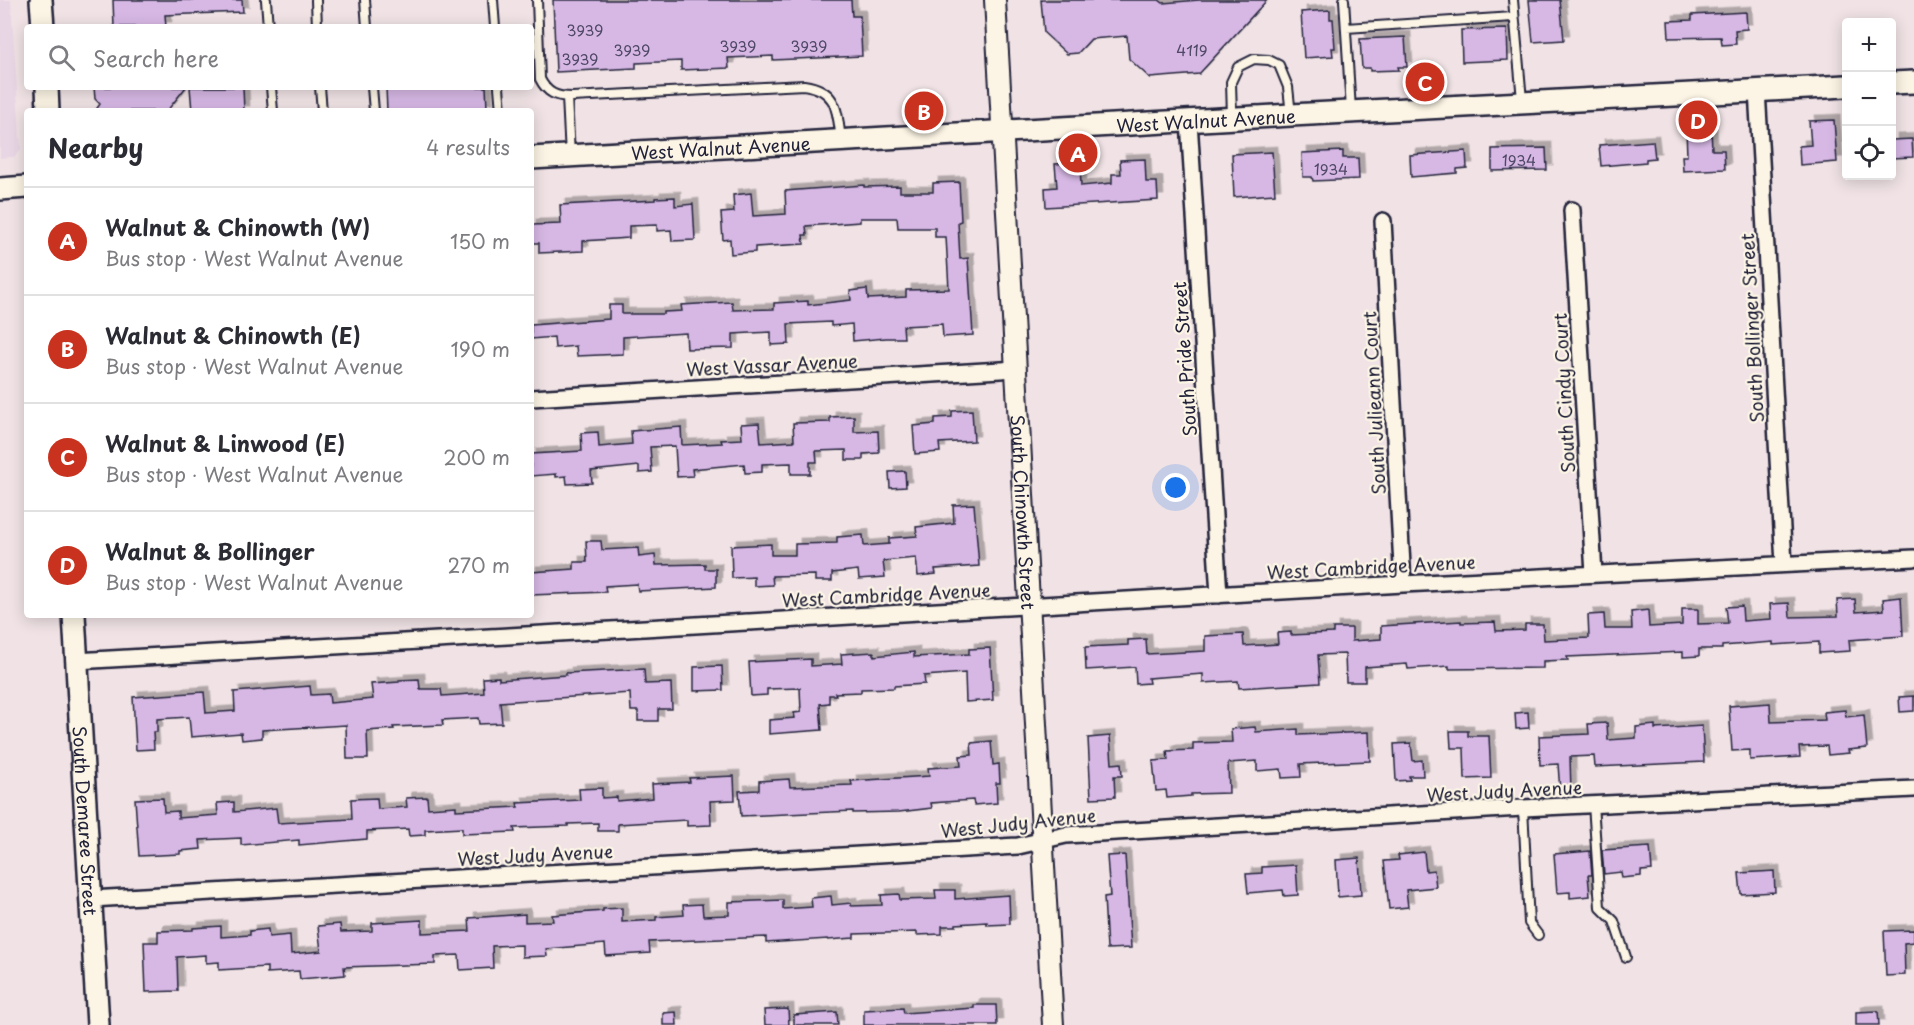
<!DOCTYPE html>
<meta charset="utf-8">
<style>
:root{--surface:#fff;--page:#f2f2f3;--text:#2b2b33;--muted:#7c7c81;--line:#e1e1e2;--accent:#c8321e}
body{margin:0;font-family:"Playpen Sans",sans-serif;background:var(--page);color:var(--text)}
.controls{position:absolute;right:18px;top:18px;display:grid;overflow:hidden;border-radius:6px;box-shadow:0 3px 15px #0003}
.controls button{width:54px;height:54px;display:grid;place-items:center;padding:0;border:0;border-bottom:2px solid var(--line);background:var(--surface);color:var(--text);font:30px sans-serif}
.you{position:absolute;left:1176px;top:488px;width:21px;height:21px;margin:-15px;border:4px solid #fff;border-radius:50%;background:#1a73e8;box-shadow:0 0 0 9px #1a73e833}
.badge{display:grid;place-items:center;width:39px;height:39px;border-radius:50%;background:var(--accent);color:#fff;font-size:20px;font-weight:700}
.pin{position:absolute;translate:-50% -50%;border:3px solid #fff;box-shadow:0 2px 6px #0006}
.list{margin:0;padding:0;list-style:none}
h2{display:flex;justify-content:space-between;align-items:center;height:78px;margin:0;padding:0 24px;font-size:26px}
h2 small{font-size:20px;font-weight:400;color:var(--muted)}
.list li{display:grid;grid-template-columns:39px 1fr auto;gap:18px;align-items:center;box-sizing:border-box;height:108px;padding:0 24px;border-top:2px solid var(--line)}
.list b{display:block;font-size:22px;white-space:nowrap}
.list p{margin:0;font-size:20px;white-space:nowrap;color:var(--muted)}
.list em{font-size:20px;font-style:normal;color:var(--muted)}
.icon{flex:none;width:33px;height:33px;fill:none;stroke:currentColor;stroke-width:2;stroke-linecap:round;stroke-linejoin:round}
.map{position:relative;flex:none;width:1914px;height:1025px;overflow:hidden}
.search{position:absolute;background:var(--surface);box-shadow:0 3px 15px #0003;left:24px;top:24px;width:510px;height:66px;display:flex;align-items:center;gap:15px;box-sizing:border-box;padding:0 21px;border-radius:6px;color:var(--muted);font-size:22px}
.panel{position:absolute;background:var(--surface);box-shadow:0 3px 15px #0003;left:24px;top:108px;width:510px;height:510px;border-radius:6px}
.map>svg:first-child{display:block}
.built{fill:#e9d6e5}
.building{fill:#d7b8e5;stroke:#22223b;stroke-width:1.5;filter:url(#shadow)}
.lines{fill:none;stroke-linecap:round;stroke-linejoin:round}
.service-casing{stroke:#22223b;stroke-width:12}
.minor-casing{stroke:#22223b;stroke-width:20}
.tertiary-casing{stroke:#22223b;stroke-width:24}
.secondary-casing{stroke:#22223b;stroke-width:26}
.service{stroke:#fcf5e5;stroke-width:8}
.minor{stroke:#fcf5e5;stroke-width:15}
.tertiary{stroke:#fcf5e5;stroke-width:20}
.secondary{stroke:#fcf5e5;stroke-width:21}
.labels{text-anchor:middle;dominant-baseline:central;stroke-width:4.5;stroke-linejoin:round;paint-order:stroke}
.number-label{font-size:15px;fill:#4f4866}
.street-label{font-size:18px;fill:#22223b;stroke:#fcf5e5}
</style>
<div class="map">
<svg width="1914" height="1025" viewBox="0 0 1914 1025">
<defs>
<filter id="shadow"><feDropShadow dx="5.5" dy="-5.5" stdDeviation="0" flood-color="#0004"/></filter>
</defs>
<rect width="100%" height="100%" fill="#f1e3e5"/>
<filter id="ink" filterUnits="userSpaceOnUse"><feTurbulence type="fractalNoise" baseFrequency=".0167" numOctaves="2"/><feDisplacementMap in="SourceGraphic" scale="12" xChannelSelector="R" yChannelSelector="G"/><feConvolveMatrix kernelMatrix="1 2 1 2 8 2 1 2 1" color-interpolation-filters="sRGB"/></filter>
<g filter="url(#ink)">
<path class="built" d="M0 0H11L21 149 14 157 0 158Z"/>
<path class="building" d="M113 0H242L243 12 165 15 166 27H114Z
M553 0H851L852 16H860L862 56 773 60V56L728 58 729 68 681 70V61L636 63V68L556 72Z
M1041 0H1159L1163 3 1199 0H1267L1199 74 1150 78 1129 59 1127 36 1091 39 1078 53 1067 54 1044 33Z
M1529 0H1560L1564 40 1533 42Z
M1330 10V19H1333L1335 48H1332L1333 56 1304 58 1301 12Z
M1746 12 1747 29 1735 30 1736 44 1722 45 1721 37 1669 38 1668 21 1692 20V15Z
M1507 29 1508 60 1462 62 1461 30Z
M1405 37 1407 67H1398L1399 70 1370 71V68H1362L1360 39Z
M94 87H186L167 111H95L100 104 95 99Z
M190 87H243L244 111H192Z
M386 87H486L487 108 446 111H387Z
M1834 120 1837 162 1800 165 1799 146 1811 145 1809 121Z
M1711 128 1712 150H1724L1725 169 1683 171 1682 156H1687L1686 129Z
M1912 139 1913 157 1892 158V140Z
M1653 141 1655 158 1646 159V162L1601 166 1599 145Z
M1546 148 1547 170 1492 171V149Z
M1343 151V158H1358L1359 179 1313 181 1312 177H1303L1302 153Z
M1466 151 1467 168 1457 169V173L1411 177 1410 155Z
M1272 152 1275 194 1234 197 1232 154Z
M1145 159 1146 182H1157L1158 200 1046 207 1045 188 1057 187 1055 164 1080 162 1081 186 1112 183V174H1121L1120 160Z
M959 182 961 221 958 222 960 259 968 258 973 335 943 337 942 324 903 326 904 338H886L853 341 852 324 831 326V322L788 324 789 344 771 345V332L733 334V348L687 349 686 333 623 337V354L577 356 576 346 555 348 554 337 531 339V325L609 319V305H622V314H664V312L682 311 681 305 732 302 733 310 774 309V303L808 301V305L851 300 850 291 867 289 868 299 906 297V290L949 289 946 237H935V228H898L897 218H860V222L806 226 807 235H803L804 244 755 247V252L731 254 730 239 723 240 721 213 734 212 733 195 751 193 753 216 786 214 785 191 864 185V187L900 186V192H933V183Z
M675 197V206L693 204 695 240 672 241 671 230 657 231V225L629 226V238L583 241V251L539 253V243H531V225L561 224 560 205 655 200V198Z
M972 410 974 441 939 443 940 452 915 454 913 426 935 424V418L952 417V411Z
M854 416V432L878 431 879 453 863 454V460H846V450L816 451 817 462H810V474H791V463L762 464V472L745 473 744 464 692 469 693 476 677 477 675 446 650 447 652 472 639 473V466L591 471 592 483 567 484 566 476 556 477V474L531 476V454L582 451 581 433 598 432 599 447 632 444 631 431 681 427 682 445 722 443 721 440 742 439 741 424 759 423 761 443 794 441 793 423 830 422V417Z
M905 471 906 487 890 488 889 472Z
M974 504 979 566 935 569 936 574 918 576 916 558 883 561 885 577 859 579 858 570 832 573V581H815V575L772 576 773 585 754 586V577L732 578 731 546 771 544V555H795V544L837 543V537L863 535 864 546 889 544V538L917 536 916 527 954 523 953 505Z
M586 541H601L602 550 638 548 639 557 655 555 656 565 705 564V569H716V587L638 591 637 584 605 586 606 592 531 595V572L574 569V562H587Z
M1901 597 1903 636 1849 640 1850 651 1819 653V642L1773 645V642L1722 646V649H1699V656L1683 657V652L1567 657 1568 660 1543 661V668L1449 669V666L1408 669 1407 664 1365 667V682H1346L1345 654 1318 655 1320 683 1239 688 1238 681 1203 683V674L1148 678 1149 683 1136 684 1135 667 1086 670 1085 647 1128 645V640L1146 639 1147 654 1205 651V636L1243 634 1244 646 1278 644 1277 633 1291 632V635L1333 633V628H1352V641L1381 639V626L1461 621V623L1495 622 1496 631 1525 630V624H1543L1544 640 1589 638 1588 615 1604 614 1605 629H1632L1631 612 1648 610 1649 627 1682 625V609H1698V624L1728 623 1726 607 1742 606 1743 621 1771 619 1770 604 1789 603 1790 617 1838 616 1837 600 1855 599 1856 612 1884 610 1883 599Z
M990 648 993 700 966 702 965 673 924 676 925 684 894 686V688L861 689V692L835 693 836 695H829V703L820 704 822 730 769 734V720L795 718 794 713 801 712 800 688 767 689V695L751 696 749 662 811 659V666L842 664 841 654 874 652V656L914 652V657L969 654V649Z
M722 666 723 690 694 691V667Z
M644 669 645 684 671 683 672 709H658V721H638V711H631L630 693 500 702 502 723 479 724 478 718 442 720 443 725 393 727 394 729 367 731 368 759H347L346 725 262 730V738L242 740 241 733 191 737 189 717 157 719V732H153L154 749 136 750 133 697 204 692 206 713 235 711 234 692 310 686 311 695 329 694 330 703 373 699 371 684 399 682V680L419 679 420 689H441L442 696 484 693 483 678 499 677V680L566 675V673Z
M1914 696V711L1900 712 1899 697Z
M1770 703 1771 722 1825 720 1824 712 1845 710 1846 717 1864 715 1867 748 1848 750 1849 753 1828 755 1827 746 1799 747 1800 757 1750 760V750L1732 751 1729 706Z
M1528 712 1529 728 1516 729 1515 713Z
M1607 723 1608 740 1636 738V727L1655 725V729L1702 726 1704 762 1595 767 1594 756 1570 757 1571 792H1560L1558 764 1540 765 1539 736 1589 734 1588 724Z
M1255 727 1256 732 1298 729V735L1369 732 1370 761 1300 764 1301 777 1282 778 1281 769 1257 771V761L1228 763 1229 793 1191 794V796L1167 798 1166 790 1156 791 1153 761 1168 760 1167 751 1193 750V743L1232 742 1231 729Z
M1450 731H1468V736H1489L1491 778 1465 779 1464 748H1451Z
M1110 736 1112 764 1121 763 1122 776H1114L1115 797 1091 798 1088 738Z
M991 741 993 765 999 764 1000 783H996L997 803 974 805 973 800 931 803 932 808 899 812 853 813V811L741 816 739 791 759 790V781L789 779 790 787 852 785 851 781 929 776 928 768 961 766 960 756 972 755 971 743Z
M1411 743 1413 761 1422 760 1423 776H1409L1410 780 1396 781 1394 744Z
M734 776 735 800 710 801 711 825 687 826V820L618 824V831H598V823L568 824V826L514 828 515 832 462 834V828L425 830V835L409 836 408 829 367 831V839L299 845V840L241 845V838L200 840 201 849 180 851V854L139 856 135 799 163 798 164 812 178 811V818L218 815 217 803 234 802V812L276 808 278 823 352 819 351 799 377 798 378 809 407 807 406 798 427 797 428 808 456 806V810L518 807 517 803 580 800 579 789 602 788V798L617 797V801L653 798 652 784 690 782 689 778Z
M1650 847 1652 870 1641 871V876L1622 878 1621 872 1604 874 1602 850Z
M1590 851 1592 875H1588L1590 896 1570 898V892L1557 893 1554 854Z
M1424 852 1426 871 1434 870 1436 887 1406 890 1408 907 1389 909 1384 861 1399 860 1398 855Z
M1125 855 1131 948 1107 949 1104 897 1110 896 1107 856Z
M1359 858 1361 895 1338 897 1336 860Z
M1296 865 1298 895 1284 896 1283 890 1248 893 1246 874 1262 873V867Z
M1774 871 1775 892 1741 894 1739 873Z
M935 890H955V899L1009 895 1010 924 987 925V922L956 924V926H942V934L917 935V932L854 934V938L828 940V939L766 943V937L649 942 650 953 606 956 605 944 546 949 547 956 522 957V945L492 946 493 968 460 970 459 955 435 956V964L344 967 345 975 300 979 299 971 267 973V967L219 970V962L206 963V955L177 957 178 991 146 992 144 942H158V931L193 930V928L221 926V937L250 935V931L268 929 269 937 290 935 291 954 321 951 318 926 340 924 341 932 372 931V923L422 920V933L470 931 469 918 525 914V922L553 921 552 915 603 911V909L622 908V922L656 920V917L684 915 683 905 702 904 703 916 729 915V902L783 900V909L812 907 811 898 831 896 832 905 851 903V906L882 905 881 895 899 894 900 900 936 899Z
M1914 930V942L1904 943 1905 975 1886 976 1884 931Z
M974 1005H996L997 1025H864V1010L903 1008 904 1013 974 1008Z
M788 1009 789 1025H765L764 1010Z
M1878 1011 1879 1025H1856V1012Z
M676 1012 677 1025H663V1013Z
M837 1012 838 1025H794V1015Z"/>
<g class="lines">
<g class="service-casing">
<path id="service" d="M266 0 268 27
M316 0 317 27
M365 0 367 27
M493 0 495 27
M537 0 540 79C547 93 556 97 572 97L804 85C838 90 837 111 841 140
M1344 0 1351 110
M1513 0 1522 100
M1346 28 1514 17
M271 87 273 111
M320 87 322 111
M372 87 374 111
M499 87 501 111
M567 97 570 156
M1232 117 1231 82 1238 67 1254 59 1269 60 1279 65 1288 87 1291 115
M1593 804 1600 907 1614 921 1626 957
M1523 808 1529 923 1538 935"/>
</g>
<g class="minor-casing">
<path id="minor" d="M1757 90 1784 564
M1189 121 1219 595
M1572 210 1594 574
M1383 221 1403 584
M531 398 1016 369
M76 661 1403 584 1914 558
M91 899 1018 846 1066 835 1523 808 1914 789"/>
</g>
<g class="tertiary-casing">
<g id="tertiary">
<path id="s1" d="M995 0 1053 1025"/>
</g>
</g>
<g class="secondary-casing">
<g id="secondary">
<path d="M41 0 43 27"/>
<path d="M1892 83 1914 82"/>
<path d="M47 87 48 111"/>
<path id="s2" d="M531 158 1291 115 1846 86"/>
<path d="M0 189 27 187"/>
<path id="s3" d="M74 615 98 1025"/>
</g>
</g>
<use href="#service" class="service"/>
<use href="#minor" class="minor"/>
<use href="#tertiary" class="tertiary"/>
<use href="#secondary" class="secondary"/>
</g>
</g>
<g class="labels">
<g class="number-label">
<text x="585" y="29">3939</text>
<text x="738" y="45">3939</text>
<text x="809" y="45">3939</text>
<text x="632" y="49">3939</text>
<text x="1192" y="49">4119</text>
<text x="580" y="58">3939</text>
<text x="1519" y="159">1934</text>
<text x="1331" y="168">1934</text>
</g>
<g class="street-label">
<text stroke="none"><textPath href="#s2" startOffset="676">West Walnut Avenue</textPath></text>
<text stroke="none"><textPath href="#s2" startOffset="190">West Walnut Avenue</textPath></text>
<text transform="translate(1751 328) rotate(-93)">South Bollinger Street</text>
<text transform="translate(1184 359) rotate(-94)">South Pride Street</text>
<text transform="translate(772 364) rotate(-3)">West Vassar Avenue</text>
<text transform="translate(1563 393) rotate(-93)">South Cindy Court</text>
<text transform="translate(1373 403) rotate(-93)">South Julieann Court</text>
<text stroke="none"><textPath href="#s1" startOffset="513">South Chinowth Street</textPath></text>
<text transform="translate(1371 566) rotate(-3)">West Cambridge Avenue</text>
<text transform="translate(886 594) rotate(-3)">West Cambridge Avenue</text>
<text transform="translate(1504 790) rotate(-3)">West Judy Avenue</text>
<text stroke="none"><textPath href="#s3" startOffset="206">South Demaree Street</textPath></text>
<text transform="translate(1018 822) rotate(-6)">West Judy Avenue</text>
<text transform="translate(535 854) rotate(-3)">West Judy Avenue</text>
</g>
</g>
</svg>
<div class="controls">
<button>+</button>
<button>−</button>
<button><svg class="icon" aria-label="locate" viewBox="0 0 24 24"><circle cx="12" cy="12" r="6"/><path d="M12 2v4M12 18v4M2 12h4M18 12h4"/></svg></button>
</div>
<div class="you"></div>
<div class="pin badge" style="left:1078px;top:153px">A</div>
<div class="pin badge" style="left:924px;top:111px">B</div>
<div class="pin badge" style="left:1425px;top:82px">C</div>
<div class="pin badge" style="left:1698px;top:120px">D</div>
<div class="search"><svg class="icon" aria-label="search" viewBox="0 0 24 24"><circle cx="10" cy="10" r="6"/><path d="M15 15l6 6"/></svg>Search here</div>
<section class="panel">
<h2>Nearby<small>4 results</small></h2>
<ul class="list">
<li><span class="badge">A</span><div><b>Walnut &amp; Chinowth (W)</b><p>Bus stop · West Walnut Avenue</p></div><em>150 m</em></li>
<li><span class="badge">B</span><div><b>Walnut &amp; Chinowth (E)</b><p>Bus stop · West Walnut Avenue</p></div><em>190 m</em></li>
<li><span class="badge">C</span><div><b>Walnut &amp; Linwood (E)</b><p>Bus stop · West Walnut Avenue</p></div><em>200 m</em></li>
<li><span class="badge">D</span><div><b>Walnut &amp; Bollinger</b><p>Bus stop · West Walnut Avenue</p></div><em>270 m</em></li>
</ul>
</section>
</div>
